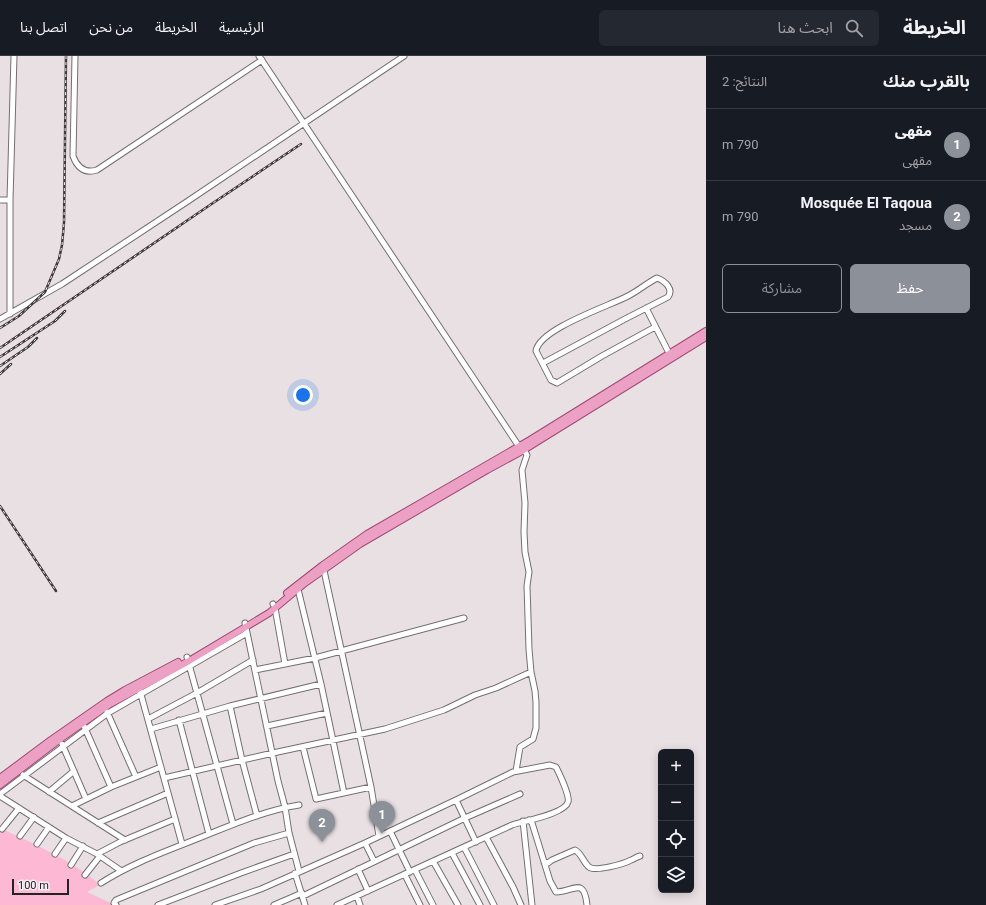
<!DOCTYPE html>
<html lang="ar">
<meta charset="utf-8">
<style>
:root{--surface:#171b24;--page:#242831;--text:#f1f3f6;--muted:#9ea1a6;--line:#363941;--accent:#8c9099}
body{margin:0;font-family:Roboto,"Noto Sans Arabic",sans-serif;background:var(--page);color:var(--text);direction:rtl}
.controls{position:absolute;right:12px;bottom:12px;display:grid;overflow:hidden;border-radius:6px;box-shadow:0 2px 10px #0003}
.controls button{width:36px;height:36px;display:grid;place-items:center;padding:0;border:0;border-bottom:1px solid var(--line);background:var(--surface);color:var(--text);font:20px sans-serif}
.scale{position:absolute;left:12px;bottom:10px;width:57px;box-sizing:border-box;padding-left:4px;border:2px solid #252223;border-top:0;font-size:11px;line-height:14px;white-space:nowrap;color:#252223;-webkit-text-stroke:3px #f6edf0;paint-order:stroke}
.you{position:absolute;left:303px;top:339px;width:14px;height:14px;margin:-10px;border:3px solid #fff;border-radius:50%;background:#1a73e8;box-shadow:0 0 0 6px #1a73e833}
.badge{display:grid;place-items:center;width:26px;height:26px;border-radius:50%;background:var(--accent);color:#fff;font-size:13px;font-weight:700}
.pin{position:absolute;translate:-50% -33px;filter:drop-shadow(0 1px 2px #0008)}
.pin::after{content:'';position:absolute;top:21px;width:14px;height:12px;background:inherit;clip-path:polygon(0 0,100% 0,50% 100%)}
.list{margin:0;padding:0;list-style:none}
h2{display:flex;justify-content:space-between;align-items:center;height:52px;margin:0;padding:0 16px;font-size:17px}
h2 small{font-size:13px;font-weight:400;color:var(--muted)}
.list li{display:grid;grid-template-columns:26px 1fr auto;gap:12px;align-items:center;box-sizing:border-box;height:72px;padding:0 16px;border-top:1px solid var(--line)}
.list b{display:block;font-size:15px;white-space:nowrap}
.list p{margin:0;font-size:13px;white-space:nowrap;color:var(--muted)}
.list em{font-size:13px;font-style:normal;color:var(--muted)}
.actions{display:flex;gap:8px;padding:12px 16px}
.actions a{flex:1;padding:9px 0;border:1px solid var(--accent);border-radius:6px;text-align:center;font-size:14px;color:var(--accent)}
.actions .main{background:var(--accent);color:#fff}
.icon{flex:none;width:22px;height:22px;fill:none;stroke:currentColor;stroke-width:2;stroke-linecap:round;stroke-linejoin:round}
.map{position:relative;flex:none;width:706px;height:849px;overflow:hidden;direction:ltr}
header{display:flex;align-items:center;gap:24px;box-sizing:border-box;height:56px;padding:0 20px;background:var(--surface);border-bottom:1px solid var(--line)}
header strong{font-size:19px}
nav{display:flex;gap:22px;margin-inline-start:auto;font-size:14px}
.search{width:280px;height:36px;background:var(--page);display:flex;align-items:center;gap:10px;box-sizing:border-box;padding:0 14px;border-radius:6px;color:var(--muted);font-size:15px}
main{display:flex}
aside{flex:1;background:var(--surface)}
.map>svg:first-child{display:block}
.green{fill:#fdb8d4}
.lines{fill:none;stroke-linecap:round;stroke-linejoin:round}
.minor-casing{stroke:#766e71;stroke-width:7}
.major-casing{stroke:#9f4a72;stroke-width:8}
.minor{stroke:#fff;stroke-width:5}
.major{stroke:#eca0c4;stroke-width:6}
.rail-casing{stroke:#3d393b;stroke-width:2.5}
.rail{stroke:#f6edf0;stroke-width:1;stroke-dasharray:3;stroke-linecap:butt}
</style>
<header>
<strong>الخريطة</strong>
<div class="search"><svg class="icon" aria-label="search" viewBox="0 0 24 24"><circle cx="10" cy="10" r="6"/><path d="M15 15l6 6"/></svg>ابحث هنا</div>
<nav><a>الرئيسية</a><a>الخريطة</a><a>من نحن</a><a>اتصل بنا</a></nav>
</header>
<main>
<aside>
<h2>بالقرب منك<small>النتائج: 2</small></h2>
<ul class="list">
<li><span class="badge">1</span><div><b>مقهى</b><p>مقهى</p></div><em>790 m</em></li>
<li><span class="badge">2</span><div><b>Mosquée El Taqoua</b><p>مسجد</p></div><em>790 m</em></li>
</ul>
<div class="actions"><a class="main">حفظ</a><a>مشاركة</a></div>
</aside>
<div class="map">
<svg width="706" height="849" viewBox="0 0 706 849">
<rect width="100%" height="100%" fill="#e9e0e3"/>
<path class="green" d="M0 772C32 787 74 805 100 829L87 836 115 849H0Z"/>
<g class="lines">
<g class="minor-casing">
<path id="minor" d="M75 0 73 100C77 111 84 118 97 114L262 4
M259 0 520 392
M0 144H10
M646 252 669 297
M10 258V144L14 0
M0 263 62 228 188 145 404 0
M543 307 625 263 668 241C674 233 665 225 657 222 647 227 638 235 628 240 609 250 539 273 536 295L551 324 557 327 602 300 655 271
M323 510 371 731 379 780
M297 529 321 628 344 737
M273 548 275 552 285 608
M245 567 278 725 285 751 289 777 299 815
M187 601 233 768
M255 614 315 602 464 562
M140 635 182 788
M230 650 242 704 257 760
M107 656 136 721
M148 663 197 637 253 604
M179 664 209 778
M84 670 111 731
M267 670 327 657
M151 673 230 650 321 628
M62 688 86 743
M303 691 316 743 371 731
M516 715 520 691 533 683 536 672V646L535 635 531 616 529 593 527 530 529 516 525 496 524 476 525 447 522 414 527 399 524 394
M23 719 125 784
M164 722 273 697 385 673 444 654 475 639 496 632 531 616
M49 736 74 715
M0 738 108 657 247 577
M0 740 66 782 97 798 120 814
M456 744 476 786
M72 750 111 731 161 711
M529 764 532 767 550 825 556 836C573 836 584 820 587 849
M523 765 532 849
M98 767 168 737
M2 773 19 752
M390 775 410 816
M20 780 34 761
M486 781 513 831 521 849
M365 787 374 805
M37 788 49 771
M464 791 494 849
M452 797 480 849
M55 798 66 782
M97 798 120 786 175 763
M433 805 458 849
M544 806 548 807 552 804 575 794C582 798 583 806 589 811 595 816 624 808 631 804 634 803 636 801 640 800
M71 809 83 790
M358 813 368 835
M415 814 433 849
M295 817 305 849
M85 819 100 800
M405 819 420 849
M101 827C135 805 173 793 209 778 239 766 268 754 299 749
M303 840 465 762 520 738
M357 840 360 849
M116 849 114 847 116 844 254 787 289 777
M158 849 241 817 294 798
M215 849 261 833 365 787 456 744 513 716 550 709 556 711C559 717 570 740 568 746 565 758 523 765 512 769L337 849
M274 849 302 837"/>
</g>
<g class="major-casing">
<path id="major" d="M287 537 323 509 367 478 530 384 706 275
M0 722 51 684 107 645 125 634 178 606
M0 729 60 683 110 648 189 605 269 557 305 527 360 488 487 414 522 395 706 281"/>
</g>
<use href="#minor" class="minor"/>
<use href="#major" class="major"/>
<g class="rail-casing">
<path id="rail" d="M0 272 19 260 45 236 59 203 62 189 64 167 66 0
M0 292 210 149 301 88
M0 301 55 265 65 255
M0 310 28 291 37 282
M0 318 11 308
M0 450 56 535"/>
</g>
<use href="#rail" class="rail"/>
</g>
</svg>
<div class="controls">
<button>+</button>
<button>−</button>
<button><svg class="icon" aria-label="locate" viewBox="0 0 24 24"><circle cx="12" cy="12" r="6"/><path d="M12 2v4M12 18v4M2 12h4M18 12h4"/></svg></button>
<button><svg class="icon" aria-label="layers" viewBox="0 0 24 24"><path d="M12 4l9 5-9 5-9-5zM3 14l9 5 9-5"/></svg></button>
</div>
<div class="scale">100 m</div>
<div class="you"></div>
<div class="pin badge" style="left:382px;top:778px">1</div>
<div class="pin badge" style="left:322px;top:786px">2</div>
</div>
</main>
